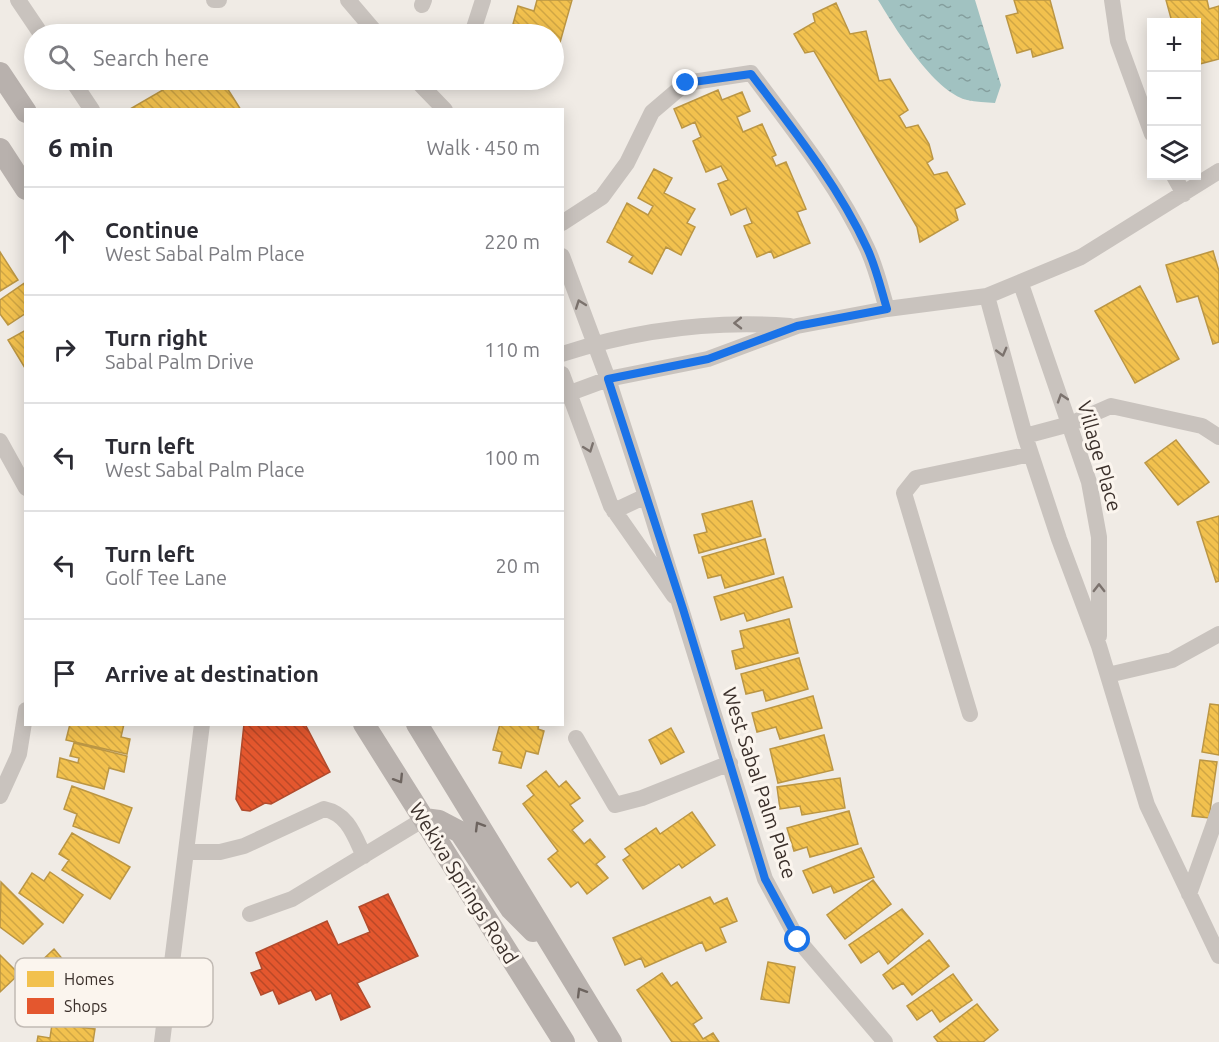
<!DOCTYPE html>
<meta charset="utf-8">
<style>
:root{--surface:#fff;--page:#f2f2f3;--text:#2b2b33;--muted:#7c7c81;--line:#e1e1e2}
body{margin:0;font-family:Ubuntu,sans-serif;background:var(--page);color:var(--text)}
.controls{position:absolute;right:18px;top:18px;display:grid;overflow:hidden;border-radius:0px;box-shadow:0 3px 15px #0003}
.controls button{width:54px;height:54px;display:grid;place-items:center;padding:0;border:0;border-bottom:2px solid var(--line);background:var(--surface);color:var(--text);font:30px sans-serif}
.stop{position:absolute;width:18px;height:18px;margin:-14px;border:4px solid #1a73e8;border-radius:50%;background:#fff}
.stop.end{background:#1a73e8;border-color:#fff;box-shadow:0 2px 6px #0008}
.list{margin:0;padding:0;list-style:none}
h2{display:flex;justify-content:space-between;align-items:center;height:78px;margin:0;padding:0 24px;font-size:26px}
h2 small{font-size:20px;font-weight:400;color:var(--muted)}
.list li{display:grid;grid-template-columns:39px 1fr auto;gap:18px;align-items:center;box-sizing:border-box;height:108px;padding:0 24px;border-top:2px solid var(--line)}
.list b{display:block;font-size:22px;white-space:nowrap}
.list p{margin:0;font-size:20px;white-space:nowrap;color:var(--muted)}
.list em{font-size:20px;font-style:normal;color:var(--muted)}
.icon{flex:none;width:33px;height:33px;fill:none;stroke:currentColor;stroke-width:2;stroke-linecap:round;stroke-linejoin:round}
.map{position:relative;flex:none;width:1219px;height:1042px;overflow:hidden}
.search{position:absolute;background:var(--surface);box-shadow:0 3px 15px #0003;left:24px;top:24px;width:540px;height:66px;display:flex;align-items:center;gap:15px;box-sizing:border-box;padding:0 21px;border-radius:33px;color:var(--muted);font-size:22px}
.panel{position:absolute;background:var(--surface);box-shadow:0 3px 15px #0003;left:24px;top:108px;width:540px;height:618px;border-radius:0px}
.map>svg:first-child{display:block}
.water{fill:url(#water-ripples)}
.homes{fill:url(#homes-back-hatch);stroke:#bb9644;stroke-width:1.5}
.shops{fill:url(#shops-back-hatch);stroke:#b14b2d;stroke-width:1.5}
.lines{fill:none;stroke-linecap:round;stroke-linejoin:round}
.minor{stroke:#c9c3be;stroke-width:16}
.major{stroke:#b8b1ad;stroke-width:22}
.oneway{stroke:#7b726d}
.oneway2{stroke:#6d645f}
.route{stroke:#1a73e8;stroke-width:8}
.labels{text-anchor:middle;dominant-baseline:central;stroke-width:6;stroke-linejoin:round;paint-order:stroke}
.street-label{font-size:20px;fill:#3b302b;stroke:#fbf5ee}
.key{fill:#fbf5ee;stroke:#c1bab4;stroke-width:1.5}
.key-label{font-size:16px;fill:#3b302b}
</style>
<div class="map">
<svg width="1219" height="1042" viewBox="0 0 1219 1042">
<defs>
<pattern id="water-ripples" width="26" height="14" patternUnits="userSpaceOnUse" patternTransform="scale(1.5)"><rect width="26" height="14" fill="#a1c2c1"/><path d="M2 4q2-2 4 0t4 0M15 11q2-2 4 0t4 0" fill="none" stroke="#849e9d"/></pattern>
<pattern id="homes-back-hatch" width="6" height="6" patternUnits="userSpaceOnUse" patternTransform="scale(1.5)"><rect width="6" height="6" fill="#f2c14e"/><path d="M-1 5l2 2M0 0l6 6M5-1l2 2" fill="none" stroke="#d0a644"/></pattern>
<pattern id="shops-back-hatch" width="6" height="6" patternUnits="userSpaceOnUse" patternTransform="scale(1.5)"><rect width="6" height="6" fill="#e4572e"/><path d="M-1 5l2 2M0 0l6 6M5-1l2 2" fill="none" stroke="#ba4827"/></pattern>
</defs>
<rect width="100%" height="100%" fill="#f0ebe5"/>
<path class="water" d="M878 0H975L1001 85 995 103C986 102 976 102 967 100 933 91 896 29 878 0Z"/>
<path class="homes" d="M537 0H572L555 60 554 34H526L527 28 513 24 518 6 534 11Z
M1014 0H1050L1063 48 1033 57 1031 49 1017 53 1006 16 1018 13Z
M1166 0H1207L1209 9 1219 6V59L1196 65V22H1172Z
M836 3 850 34 866 31 879 81 890 79 908 110 899 116 906 128 918 125 929 144 933 159 927 163 934 175 947 172 965 204 955 209 958 220 920 242 917 227 814 51 805 53 794 34 815 22 813 14Z
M180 80H200L205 88 222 80 241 110 130 109Z
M718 90 722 100 742 92 750 111 737 117 743 132 762 124 776 155 772 157 776 166 786 162 806 209 797 212 810 243 774 258 771 251 757 257 744 226 752 223 746 208 731 215 718 184 728 180 721 166 706 172 693 141 701 137 695 122 682 128 674 109Z
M654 169 672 178 664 193 695 209 687 223 695 227 681 255 666 247 652 274 629 262 633 256 607 242 627 203 648 215 653 206 638 198Z
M1213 251 1219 271V342L1213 344 1198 296 1177 302 1166 265Z
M0 252 18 280 0 291Z
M26 282V313L8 325 0 314V300Z
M1140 286 1179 359 1135 383 1095 311Z
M26 330V367L25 368 8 340Z
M1176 440 1209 482 1178 505 1145 463Z
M752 501 761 536 699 553 694 535 707 532 702 514Z
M1219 516V581L1216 582 1197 522Z
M765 539 774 574 725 588 721 575 708 578 702 557Z
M783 577 792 607 747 621 744 613 721 620 714 597Z
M789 619 798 653 736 669 732 651 744 648 740 631Z
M799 658 808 689 766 701 763 690 746 694 741 674Z
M813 696 822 728 780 739 776 727 757 732 752 713Z
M1210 704 1219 705V755L1202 752Z
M70 724H124L121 737 130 739 127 754 66 740Z
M500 724H539L538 729 544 731 538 754 526 751 521 768 499 763 502 752 493 750Z
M671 728 684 752 661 764 649 740Z
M824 735 833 770 778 783 770 749Z
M74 743 127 756 124 772 109 768 104 789 57 777 60 758 78 763 79 758 70 756Z
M1200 760 1217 762 1209 818 1192 816Z
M546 771 559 787 566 781 580 798 570 805 583 821 572 830 584 844 590 839 605 857 596 864 608 878 587 894 578 882 571 887 548 859 558 851 523 804 534 795 527 786Z
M840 778 845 808 802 815 800 806 780 809 777 787Z
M72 786 132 808 119 843 73 826 77 814 64 809Z
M849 811 858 844 810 857 807 847 794 851 787 828Z
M692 812 715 845 682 868 679 864 643 889 623 860 630 855 625 849 656 828 660 834Z
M72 833 130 867 110 899 62 870 69 860 59 854Z
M861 848 874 877 834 893 831 886 813 893 803 871Z
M50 872 83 895 63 923 19 893 32 873 44 881Z
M873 880 891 904 845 939 827 915Z
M1 882 43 924 23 944 0 927Z
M710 897 714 904 727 898 737 921 720 928 726 942 706 951 702 942 645 967 641 958 625 965 613 938Z
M902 909 923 934 888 964 879 951 861 963 849 945Z
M929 940 949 966 912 995 903 983 893 989 883 975Z
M54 949 64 961 53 971 69 988 35 1020 21 1006 30 997 17 984Z
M0 955 19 974 0 992Z
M768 962 795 967 789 1003 761 999Z
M662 973 671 986 677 982 702 1018 693 1024 703 1039 713 1033 719 1042H672L637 990Z
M953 974 972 1000 940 1022 932 1010 917 1020 907 1006Z
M977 1004 998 1030 983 1042H938L934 1037Z
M52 1024 95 1029 93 1042H37L38 1036 50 1038Z"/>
<path class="shops" d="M244 724H305L330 772 271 804 265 803 250 811 242 810 236 799Z
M388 894 418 956 357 983 370 1007 341 1020 331 993 316 1000 311 990 279 1004 273 990 261 995 251 973 262 969 256 953 327 921 338 945 370 932 359 907Z"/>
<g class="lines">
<path class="minor" d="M18 0 41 34
M214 0H219
M348 0 377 34
M1112 0 1118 41 1152 134
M422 5 424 0
M472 34 483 0
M72 80 92 110
M416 80 445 110
M1174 176 1184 194
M562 223 602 197 627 163 652 112 686 83 751 73C792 128 838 185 867 248 876 267 881 289 887 309
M562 256 608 379 646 496 765 879 798 940 885 1042
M1021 284 1089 482 1099 537V636
M987 296 1025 436 1059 539 1099 646 1147 805 1219 956
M562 354C637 330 712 320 790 326
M562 374 611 506 674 596
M562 396 608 379 708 359 797 326 887 309 987 296 1081 257 1219 171
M1025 436 1070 424 1111 406 1202 426 1219 437
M0 441 26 488
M614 511 646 496
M1108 675 1172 660 1219 634
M970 714 904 493 916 478 1031 454
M576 738 615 805 642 798 730 763
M0 796 19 754 26 710
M186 852H220L244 846 324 809C348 814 354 835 364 856
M1189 894 1219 810
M250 914 292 899 424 819
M162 1042 202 724"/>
<path class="major" d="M0 73 26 112
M0 149 26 189
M364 724 564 1042
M417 724 611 1042
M424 819 439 821 460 832 511 909 533 931"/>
</g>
<defs><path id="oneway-chevron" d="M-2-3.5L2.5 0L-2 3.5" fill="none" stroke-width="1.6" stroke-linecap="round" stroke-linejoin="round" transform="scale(1.5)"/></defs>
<g class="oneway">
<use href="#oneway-chevron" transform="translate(580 304) rotate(-110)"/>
<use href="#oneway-chevron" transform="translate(738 323) rotate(179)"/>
<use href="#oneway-chevron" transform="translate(1002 352) rotate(75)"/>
<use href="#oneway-chevron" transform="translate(1062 398) rotate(-108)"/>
<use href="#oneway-chevron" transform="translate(589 448) rotate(69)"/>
<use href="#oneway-chevron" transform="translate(1099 588) rotate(-90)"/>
</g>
<g class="oneway2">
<use href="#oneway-chevron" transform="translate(399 779) rotate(58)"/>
<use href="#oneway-chevron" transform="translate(479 826) rotate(-121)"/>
<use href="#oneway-chevron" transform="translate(581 992) rotate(-121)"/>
</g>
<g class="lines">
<path class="route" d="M686 83 751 74C792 128 838 185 867 248 876 267 881 289 887 309L797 326 708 359 608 379 683 609 765 879 798 940"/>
</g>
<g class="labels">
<g class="street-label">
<text transform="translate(1100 456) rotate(74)">Village Place</text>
<text transform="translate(760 783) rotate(72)">West Sabal Palm Place</text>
<text transform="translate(464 883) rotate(58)">Wekiva Springs Road</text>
</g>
</g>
<rect x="15" y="958" width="198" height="69" rx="9" class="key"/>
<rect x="27" y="971" width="27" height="16" fill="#f2c14e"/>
<rect x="27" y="998" width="27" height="16" fill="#e4572e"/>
<g class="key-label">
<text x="64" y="985">Homes</text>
<text x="64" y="1012">Shops</text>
</g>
</svg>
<div class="controls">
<button>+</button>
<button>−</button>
<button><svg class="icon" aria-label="layers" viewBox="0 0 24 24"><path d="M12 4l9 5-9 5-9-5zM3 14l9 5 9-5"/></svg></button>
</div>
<div class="stop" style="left:798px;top:940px"></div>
<div class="stop end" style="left:686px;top:83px"></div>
<div class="search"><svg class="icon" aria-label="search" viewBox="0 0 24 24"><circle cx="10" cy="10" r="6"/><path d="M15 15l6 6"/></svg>Search here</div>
<section class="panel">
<h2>6 min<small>Walk · 450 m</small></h2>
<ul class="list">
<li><svg class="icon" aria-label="ahead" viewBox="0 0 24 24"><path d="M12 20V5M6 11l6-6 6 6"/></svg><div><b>Continue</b><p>West Sabal Palm Place</p></div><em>220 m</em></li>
<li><svg class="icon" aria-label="right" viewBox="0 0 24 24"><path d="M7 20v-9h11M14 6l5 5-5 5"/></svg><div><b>Turn right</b><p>Sabal Palm Drive</p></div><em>110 m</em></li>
<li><svg class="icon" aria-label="left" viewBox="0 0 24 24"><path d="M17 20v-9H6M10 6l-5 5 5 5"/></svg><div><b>Turn left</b><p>West Sabal Palm Place</p></div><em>100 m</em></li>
<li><svg class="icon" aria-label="left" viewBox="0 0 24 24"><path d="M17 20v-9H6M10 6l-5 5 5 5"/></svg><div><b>Turn left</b><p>Golf Tee Lane</p></div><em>20 m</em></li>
<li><svg class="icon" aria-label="arrive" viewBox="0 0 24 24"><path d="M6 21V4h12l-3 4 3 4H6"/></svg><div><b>Arrive at destination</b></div></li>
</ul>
</section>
</div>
